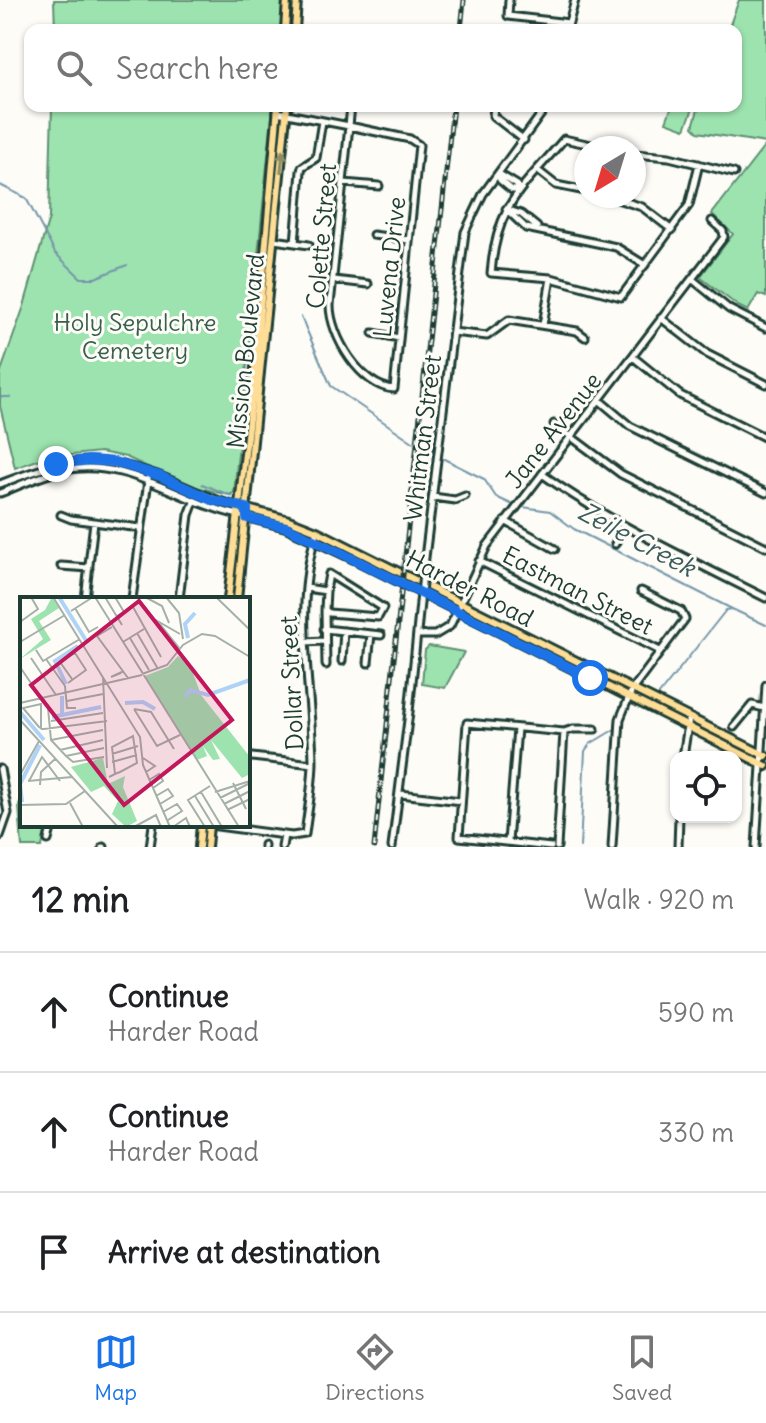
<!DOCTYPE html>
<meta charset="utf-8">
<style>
:root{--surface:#fff;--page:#f6f6f6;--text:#202124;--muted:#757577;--line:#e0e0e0;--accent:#1a73e8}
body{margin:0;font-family:Delius,sans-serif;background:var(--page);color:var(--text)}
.controls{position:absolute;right:24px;bottom:24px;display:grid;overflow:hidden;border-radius:16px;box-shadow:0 2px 6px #0004}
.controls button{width:72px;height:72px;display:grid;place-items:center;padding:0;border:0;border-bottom:2px solid var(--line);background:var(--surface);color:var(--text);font:40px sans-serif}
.compass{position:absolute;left:574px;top:136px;width:72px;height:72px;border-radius:50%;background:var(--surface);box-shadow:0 2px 6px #0004;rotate:218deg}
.stop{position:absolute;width:24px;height:24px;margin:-18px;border:6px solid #1a73e8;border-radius:50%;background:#fff}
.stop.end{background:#1a73e8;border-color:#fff;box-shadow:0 2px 8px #0008}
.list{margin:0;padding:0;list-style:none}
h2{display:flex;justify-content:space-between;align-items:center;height:104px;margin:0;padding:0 32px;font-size:34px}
h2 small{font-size:26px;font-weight:400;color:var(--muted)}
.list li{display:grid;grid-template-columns:52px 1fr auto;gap:24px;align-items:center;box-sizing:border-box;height:120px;padding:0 32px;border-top:2px solid var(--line)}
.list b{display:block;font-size:30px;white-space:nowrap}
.list p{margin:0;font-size:26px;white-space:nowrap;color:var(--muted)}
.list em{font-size:26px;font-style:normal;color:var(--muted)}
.icon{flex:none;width:44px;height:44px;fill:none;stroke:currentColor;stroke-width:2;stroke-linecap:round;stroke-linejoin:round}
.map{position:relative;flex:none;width:766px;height:847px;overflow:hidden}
.search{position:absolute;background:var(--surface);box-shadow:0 2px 6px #0004;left:24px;right:24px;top:24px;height:88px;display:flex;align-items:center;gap:20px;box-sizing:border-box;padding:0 28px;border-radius:16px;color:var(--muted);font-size:30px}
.sheet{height:464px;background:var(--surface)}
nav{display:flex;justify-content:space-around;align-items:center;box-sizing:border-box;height:112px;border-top:2px solid var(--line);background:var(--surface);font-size:22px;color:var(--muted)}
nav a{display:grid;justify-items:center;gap:4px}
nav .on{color:var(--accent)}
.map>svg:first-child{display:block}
.green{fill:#9de3af;stroke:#5e9072;stroke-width:2}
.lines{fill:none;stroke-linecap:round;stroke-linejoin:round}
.stream{stroke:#7597a9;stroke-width:2}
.minor-casing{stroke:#1f3d34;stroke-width:11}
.major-casing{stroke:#1f3d34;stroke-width:12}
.minor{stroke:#fdfcf7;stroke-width:5}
.major{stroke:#fedd96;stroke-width:6}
.rail-casing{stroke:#1f3d34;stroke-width:5}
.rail{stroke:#fdfcf7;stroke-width:2;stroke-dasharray:6;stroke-linecap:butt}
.minor-bridge-casing{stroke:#1f3d34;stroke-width:11;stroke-linecap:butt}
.minor-bridge{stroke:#fdfcf7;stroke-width:5}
.oneway{fill:#8e8d65}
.route{stroke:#1a73e8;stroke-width:10}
.labels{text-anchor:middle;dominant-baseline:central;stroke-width:6;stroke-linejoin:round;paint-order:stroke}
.street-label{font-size:24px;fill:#1f3d34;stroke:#fdfcf7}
.park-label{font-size:24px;fill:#385e4d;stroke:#fdfcf7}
.water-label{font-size:26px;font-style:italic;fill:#3c5b5b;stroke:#fdfcf7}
.inset-river{fill:none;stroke:#aed3f7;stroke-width:4}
.inset-road{fill:none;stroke:#a4b0a9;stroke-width:2}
.view{fill:#c2185b;fill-opacity:0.15;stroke:#c2185b;stroke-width:4}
.inset-edge{fill:none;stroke:#1f3d34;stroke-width:4}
</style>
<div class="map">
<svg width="766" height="847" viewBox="0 0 766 847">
<rect width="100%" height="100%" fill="#fdfcf7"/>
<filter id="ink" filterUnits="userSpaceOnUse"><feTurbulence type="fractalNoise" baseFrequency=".0125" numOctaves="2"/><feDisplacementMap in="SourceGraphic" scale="16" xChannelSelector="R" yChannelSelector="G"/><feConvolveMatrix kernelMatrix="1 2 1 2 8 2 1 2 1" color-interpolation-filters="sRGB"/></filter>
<g filter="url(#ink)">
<path class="green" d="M54 0H283L280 30H55Z
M739 0H766V143L698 132 693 127 699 106H736V30H728Z
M52 106H273L234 493 229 495 187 485 126 457 100 452 43 458 15 468 0 406V374L24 306 49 218Z
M672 106H694L685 129 666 122Z
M764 147 766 148V297L758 294 748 311 738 306 700 277 733 234 712 214Z
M429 646 464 652 445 688 422 684 425 650Z
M22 796V825H46L42 847H22L19 806Z"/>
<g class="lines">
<path class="stream" d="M0 185 26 198 55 253 81 278H95L127 265
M301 317 331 386 413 442
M0 397H10
M419 445 422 447
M426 448 433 451
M444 459 484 479 496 497 511 504
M202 484 232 496
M523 507 550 511 574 529 732 609
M658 696 726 610 732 609 766 625
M580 847 585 751 590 744 615 729"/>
<g class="minor-casing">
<path id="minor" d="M509 0 508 16 569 23
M567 30 575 0
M494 106 493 116 524 140
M277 112 344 125 349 126 410 139 419 145 394 389C361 387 330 336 330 305L349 126 351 106
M605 148 564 139C522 189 497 203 491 273L551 278 621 297 689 205 699 164
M634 154 669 157 734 173
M537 170 556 185 586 191
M498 174 500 180 512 190H517
M499 174 517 185 518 189
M344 183 379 186
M608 196 642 207 672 230
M506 209 526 228 616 247 645 265
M509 210 521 214 537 227
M373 235 409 240
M274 240 309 245
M295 243 301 171 302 167 316 158 322 121
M692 279 729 309 766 328
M334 280 368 284
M661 318 707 354 766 384
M543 325 551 278
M453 332 487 336 509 320 577 331 585 337
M373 333 399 338
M633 357 680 395 766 438
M599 400 630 426 766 493
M554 424 621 474 766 547
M542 474C612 524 689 559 766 598
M0 484C62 460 93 452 157 475 186 486 210 500 239 507
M0 493C21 485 43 474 65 470 127 457 181 503 239 515
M433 497 455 500 465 496
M61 515 71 519 140 528
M505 521 555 549
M615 544 623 526
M479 561 660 651
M61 566 89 568
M423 574 465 232 483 194 547 106
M306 588 326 591 325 610 329 613 378 617 383 608 329 574 326 591
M85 599 94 522
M132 599 149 473
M179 599 189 515 194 502
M325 611 326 665
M324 629 381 635
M417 635H435L450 626 487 546 724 237 723 231 712 221
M305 642 324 641
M342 661 344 631
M368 663 371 634
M734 727 752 705 764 708
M252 757 313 764
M683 757 689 718
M0 769 8 813 0 836
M400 794 461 801
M210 825 292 836 305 834C308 810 313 784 313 760 311 684 293 605 317 531
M48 840 52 825
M508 842 517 728
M103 847H104
M150 847 153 825
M264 847V845
M282 847 284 835
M392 847 409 712 420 603
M551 847 459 837 467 723 564 732 573 729H595
M557 847 564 732
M612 847 620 719 632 690 685 619 681 611 641 591
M678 847 679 817
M756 847 766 685"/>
</g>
<g class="major-casing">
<path id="major" d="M285 30 287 0
M295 30 297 0
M240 507 289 520 317 531 766 756
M239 515 286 527 354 559 766 766
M228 599 255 367 278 106
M237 599 287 106
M199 847 201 825
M207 847 209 825"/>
</g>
<use href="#minor" class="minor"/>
<use href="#major" class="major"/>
<g class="rail-casing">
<path id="rail" d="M461 30 464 0
M374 847 453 106"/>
</g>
<use href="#rail" class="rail"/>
<g class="minor-bridge-casing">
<path id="minor-bridge" d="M420 603 423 574"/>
</g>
<use href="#minor-bridge" class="minor-bridge"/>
</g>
<defs><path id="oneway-solid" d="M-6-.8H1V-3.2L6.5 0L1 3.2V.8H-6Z" transform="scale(2)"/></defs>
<use class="oneway" href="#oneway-solid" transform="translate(282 161) rotate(-84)"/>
</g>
<g class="lines" filter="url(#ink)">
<path class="route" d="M56 464 89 460 114 462 160 476 212 500 247 508V518L286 527 337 551 590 678"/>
</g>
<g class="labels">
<g class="street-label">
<text transform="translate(321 236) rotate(-85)">Colette Street</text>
<text transform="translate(389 267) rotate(-84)">Luvena Drive</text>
<text transform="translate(245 351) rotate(-84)">Mission Boulevard</text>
<text transform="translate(553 430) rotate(-52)">Jane Avenue</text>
<text transform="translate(422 438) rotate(-83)">Whitman Street</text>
<text transform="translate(470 588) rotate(27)">Harder Road</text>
<text transform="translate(578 590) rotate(27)">Eastman Street</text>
<text transform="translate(291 683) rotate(-93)">Dollar Street</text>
</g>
<g class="park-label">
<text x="135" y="322">Holy Sepulchre<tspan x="135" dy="28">Cemetery</tspan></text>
</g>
<g class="water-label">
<text transform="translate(637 539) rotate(28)">Zeile Creek</text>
</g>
</g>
<g transform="translate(20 597)">
<rect width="230" height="230" fill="#fdfcf7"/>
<path d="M32 0 39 11 19 24 31 43 0 62 23 42 11 22 25 13ZM158 59 170 68 181 98 230 160V177L222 181 191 143 200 162 193 163 183 149 187 159 177 163 125 79 148 70ZM83 161 88 187 105 179 103 190 117 224 106 230 92 217 98 204 84 189 71 195 51 170Z" fill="#9de3af"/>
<path class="inset-river" d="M39 0 67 45M168 41 165 27 175 16M46 87 35 64 58 49M165 100 170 93 188 98 230 83M105 106 123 105 135 112M0 115 24 143M42 118 81 110M32 120 42 118V99M2 205 0 187 20 148"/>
<path class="inset-road" d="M33 0 120 140 123 168 150 230M75 0 219 230M85 0 102 28M95 0 104 15 97 19M117 0 134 22 160 37M125 0 142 9 149 26M146 0 159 16 163 42M196 0 230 33M113 10 141 60M55 11 69 35 78 30M51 14 73 0M0 25 18 12 11 0M138 25 159 51M92 30 77 39 108 81M117 36 138 72M110 41 129 73M0 45 45 18M103 45 124 32M16 53 23 64 60 42M11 61 36 98M26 62 45 89 47 111H56M0 70 28 111 31 143 46 159 53 165 84 160M101 76 91 80 104 74M122 77 147 68 163 48 182 37 195 39 230 60M83 80 87 171M48 86 66 73 55 56 40 65 52 82M47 104 83 97M0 106 122 78M114 112 137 149 160 138M114 112 131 115 154 152M0 123 98 230M31 124 83 116M21 131V107L3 111 19 130 22 132H24L87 124M31 143 83 133M40 153 83 143M92 157 118 149M46 159 84 151M123 161 135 169 126 175M92 165 117 158M0 178 19 144M89 180 95 177 100 175 117 166 113 139 92 150 95 177M129 183 139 177 143 184 133 191M8 184 52 180M9 184 22 160 40 184M213 186 226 212M20 188 21 175 35 162M181 195 202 230M195 195 230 184M136 199 148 192 153 199 140 207M175 199 194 230M200 201 230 186M50 206 63 230M204 207 230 194M0 208 46 207 65 194M207 213 230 202M143 215 157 207 162 214 148 223M114 230 136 218 141 230M153 230 166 221 170 230M185 230 168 203 190 189"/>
<path class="view" d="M119 4 212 123 104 208 11 88Z"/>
<rect width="230" height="230" class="inset-edge"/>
</g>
</svg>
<div class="controls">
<button><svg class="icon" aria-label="locate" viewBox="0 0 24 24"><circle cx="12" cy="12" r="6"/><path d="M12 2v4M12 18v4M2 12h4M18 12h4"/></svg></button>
</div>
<svg class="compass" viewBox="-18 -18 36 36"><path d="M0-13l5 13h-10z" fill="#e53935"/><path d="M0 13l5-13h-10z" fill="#757577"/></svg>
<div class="stop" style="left:590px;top:678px"></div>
<div class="stop end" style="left:56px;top:464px"></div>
<div class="search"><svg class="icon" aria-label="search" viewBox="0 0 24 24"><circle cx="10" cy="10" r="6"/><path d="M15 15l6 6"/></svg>Search here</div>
</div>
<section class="sheet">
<h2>12 min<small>Walk · 920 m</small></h2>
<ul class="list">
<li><svg class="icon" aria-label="ahead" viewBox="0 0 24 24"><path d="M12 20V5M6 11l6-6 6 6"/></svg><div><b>Continue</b><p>Harder Road</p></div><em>590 m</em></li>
<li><svg class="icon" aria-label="ahead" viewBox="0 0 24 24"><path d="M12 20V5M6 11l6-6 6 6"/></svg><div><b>Continue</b><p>Harder Road</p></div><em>330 m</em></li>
<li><svg class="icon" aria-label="arrive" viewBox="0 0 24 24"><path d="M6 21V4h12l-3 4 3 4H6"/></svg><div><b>Arrive at destination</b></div></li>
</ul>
</section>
<nav>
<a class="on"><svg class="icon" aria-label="map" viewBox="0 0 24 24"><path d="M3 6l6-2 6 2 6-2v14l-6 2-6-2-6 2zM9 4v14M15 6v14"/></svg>Map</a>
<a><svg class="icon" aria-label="directions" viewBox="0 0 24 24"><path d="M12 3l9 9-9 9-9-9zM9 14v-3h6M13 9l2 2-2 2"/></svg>Directions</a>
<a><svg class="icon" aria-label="saved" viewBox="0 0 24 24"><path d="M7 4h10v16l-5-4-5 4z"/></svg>Saved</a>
</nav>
